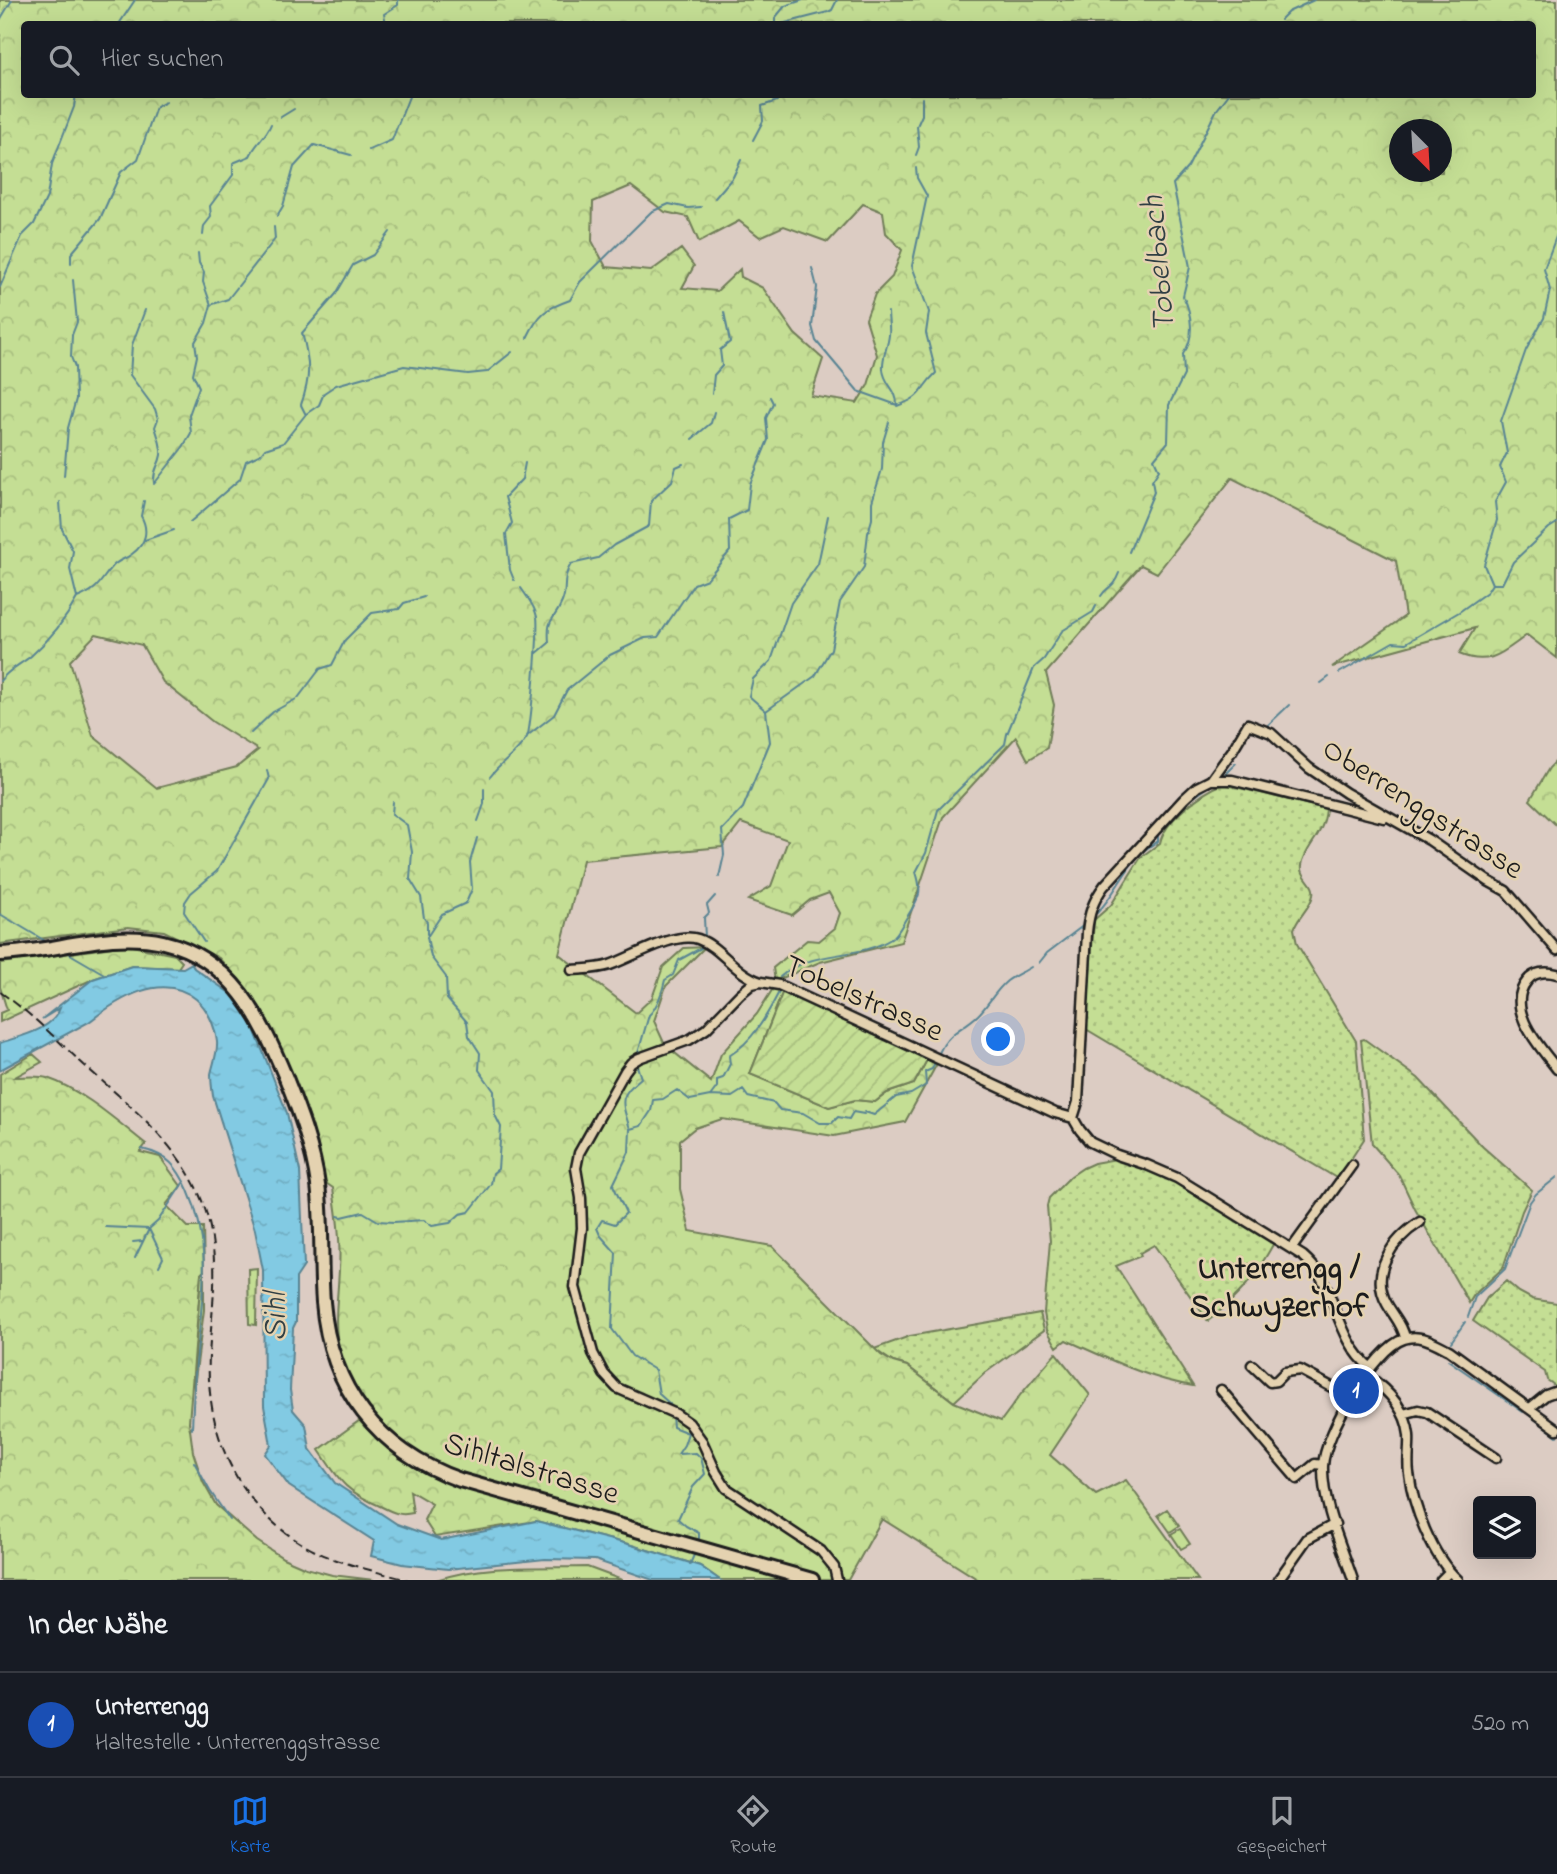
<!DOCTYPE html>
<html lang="de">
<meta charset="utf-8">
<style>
:root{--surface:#171b24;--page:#20242c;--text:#f1f3f6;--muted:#9ea1a6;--line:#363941;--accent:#1a73e8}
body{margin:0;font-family:"Indie Flower",sans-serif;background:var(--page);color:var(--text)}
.controls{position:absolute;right:21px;bottom:21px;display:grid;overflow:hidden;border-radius:7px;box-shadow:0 7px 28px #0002}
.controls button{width:63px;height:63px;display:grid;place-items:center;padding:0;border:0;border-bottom:2px solid var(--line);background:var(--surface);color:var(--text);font:35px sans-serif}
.compass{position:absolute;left:1389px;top:119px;width:63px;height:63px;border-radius:50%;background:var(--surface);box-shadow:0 7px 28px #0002;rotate:156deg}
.you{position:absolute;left:999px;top:1040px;width:24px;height:24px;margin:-18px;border:5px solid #fff;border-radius:50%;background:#1a73e8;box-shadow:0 0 0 10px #1a73e833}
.badge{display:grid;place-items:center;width:46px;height:46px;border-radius:50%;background:var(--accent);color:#fff;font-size:23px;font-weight:700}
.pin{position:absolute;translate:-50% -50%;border:4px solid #fff;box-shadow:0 2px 7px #0006}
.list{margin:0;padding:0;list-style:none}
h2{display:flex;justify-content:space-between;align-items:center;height:91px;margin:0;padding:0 28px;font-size:30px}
h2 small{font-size:23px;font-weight:400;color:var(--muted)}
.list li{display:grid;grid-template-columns:46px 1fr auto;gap:21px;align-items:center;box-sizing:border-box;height:105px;padding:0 28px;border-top:2px solid var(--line)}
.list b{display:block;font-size:26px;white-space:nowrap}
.list p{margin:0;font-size:23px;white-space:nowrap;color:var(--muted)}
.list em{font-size:23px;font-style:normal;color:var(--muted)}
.icon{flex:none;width:38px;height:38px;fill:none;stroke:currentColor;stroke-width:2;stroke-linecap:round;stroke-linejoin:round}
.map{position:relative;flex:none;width:1557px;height:1580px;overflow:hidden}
.search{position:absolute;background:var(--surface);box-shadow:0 7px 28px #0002;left:21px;right:21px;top:21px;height:77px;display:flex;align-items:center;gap:18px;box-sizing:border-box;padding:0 24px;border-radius:7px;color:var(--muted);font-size:26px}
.sheet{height:196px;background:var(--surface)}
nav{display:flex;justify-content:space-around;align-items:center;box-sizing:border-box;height:98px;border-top:2px solid var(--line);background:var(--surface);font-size:19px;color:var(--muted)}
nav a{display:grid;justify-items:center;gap:4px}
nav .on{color:var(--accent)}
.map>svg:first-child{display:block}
.grass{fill:url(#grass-dots);stroke:#707d58;stroke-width:2}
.forest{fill:url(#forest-crowns);stroke:#707d58;stroke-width:2;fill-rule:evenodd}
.wetland{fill:url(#wetland-marsh);stroke:#707d58;stroke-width:2}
.park{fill:#c4de94;stroke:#707d58;stroke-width:2}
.garden{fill:url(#garden-furrows);stroke:#707d58;stroke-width:2}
.water{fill:url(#water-ripples);stroke:#598493;stroke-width:2}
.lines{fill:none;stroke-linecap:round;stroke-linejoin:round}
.stream{stroke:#598493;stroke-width:2}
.minor-casing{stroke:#1c1c1c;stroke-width:13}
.primary-casing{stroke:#1c1c1c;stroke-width:18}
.minor{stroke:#e4d2b0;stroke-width:8}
.primary{stroke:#e4d2b0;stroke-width:12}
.rail{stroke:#1c1c1c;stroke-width:2;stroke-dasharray:10 5;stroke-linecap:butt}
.labels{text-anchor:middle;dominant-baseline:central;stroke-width:5;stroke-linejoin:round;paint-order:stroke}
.street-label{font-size:32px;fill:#1c1c1c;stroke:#e4d2b0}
.water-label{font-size:33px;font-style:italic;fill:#303f44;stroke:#e4d2b0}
.neighbourhood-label{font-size:33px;font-weight:bold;fill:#1c1c1c;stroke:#e4d2b0}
</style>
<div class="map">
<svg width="1557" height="1580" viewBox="0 0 1557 1580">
<defs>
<pattern id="grass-dots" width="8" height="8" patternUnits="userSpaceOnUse" patternTransform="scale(1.75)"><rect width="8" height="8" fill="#c4de94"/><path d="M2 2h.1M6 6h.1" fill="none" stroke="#a8be7f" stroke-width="1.8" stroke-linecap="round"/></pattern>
<pattern id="forest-crowns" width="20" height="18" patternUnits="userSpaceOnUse" patternTransform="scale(1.75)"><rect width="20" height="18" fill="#c4de94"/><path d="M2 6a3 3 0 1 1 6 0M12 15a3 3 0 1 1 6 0" fill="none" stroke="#a8be7f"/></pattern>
<pattern id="wetland-marsh" width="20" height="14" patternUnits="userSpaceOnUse" patternTransform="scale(1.75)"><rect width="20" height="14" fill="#c4de94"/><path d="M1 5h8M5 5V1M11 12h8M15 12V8" fill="none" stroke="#a8be7f"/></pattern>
<pattern id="garden-furrows" width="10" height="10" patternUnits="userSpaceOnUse" patternTransform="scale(1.75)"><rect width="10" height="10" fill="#c4de94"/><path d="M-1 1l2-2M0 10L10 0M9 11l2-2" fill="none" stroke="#a8be7f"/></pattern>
<pattern id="water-ripples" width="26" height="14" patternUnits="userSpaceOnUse" patternTransform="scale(1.75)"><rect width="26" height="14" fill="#82cae3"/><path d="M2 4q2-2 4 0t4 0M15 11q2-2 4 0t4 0" fill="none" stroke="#70adc2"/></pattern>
</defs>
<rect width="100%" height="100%" fill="#dcccc3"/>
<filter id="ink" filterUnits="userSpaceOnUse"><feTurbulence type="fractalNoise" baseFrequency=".0143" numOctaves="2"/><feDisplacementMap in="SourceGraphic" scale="14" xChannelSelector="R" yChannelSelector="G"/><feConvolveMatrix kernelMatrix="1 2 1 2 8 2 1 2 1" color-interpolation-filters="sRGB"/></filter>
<g filter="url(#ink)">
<path class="grass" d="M1223 784 1326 809C1324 836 1305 846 1302 865 1300 878 1316 883 1313 895 1311 907 1298 917 1294 929L1297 944 1356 1041 1364 1139 1338 1179 1086 1029 1094 920 1111 905 1141 857 1160 843C1164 821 1202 792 1223 784Z
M1364 1039 1418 1078 1483 1147 1532 1190 1522 1211 1503 1268 1474 1295 1469 1303 1415 1209 1399 1175 1372 1144 1361 1040Z
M1116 1159 1159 1172 1275 1241C1254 1279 1242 1293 1208 1321L1154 1245 1140 1253 1141 1256 1116 1266 1193 1386C1148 1379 1107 1358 1066 1340L1057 1347 1047 1330 1044 1313 1050 1241 1047 1206 1049 1198 1071 1176 1083 1168 1094 1163Z
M1506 1281 1519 1292 1532 1299 1557 1303V1387L1547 1380 1545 1372 1473 1321 1487 1298Z
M1040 1313 1044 1330 985 1373 954 1402 907 1366 893 1362 874 1349 910 1336Z"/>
<path class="forest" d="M0 0H1557V658L1527 635C1503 652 1490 667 1459 654L1475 628 1332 667 1405 616 1396 561 1232 478 1157 573 1141 565 1046 673 1054 705 1047 748 1028 760 1016 737 943 817 901 942 820 962 775 981 773 968 807 940 819 941 835 928 840 913 829 893 810 900 792 915 748 900 771 886 788 840 741 823 722 847 583 860 559 954 636 1013 652 998 663 967 684 948 705 947 666 986 654 1021 665 1045 711 1082 721 1054 757 1014 774 987 783 991 750 1074 829 1107 855 1100 875 1102 887 1093 914 1084 928 1058 938 1062 905 1122 834 1136 722 1119 695 1128 680 1140V1189L690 1231 772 1246 881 1355 893 1362 907 1366 954 1402 1001 1421 1021 1394 1056 1353 1090 1395 1050 1455 1096 1495 1126 1480 1198 1580H979L882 1519 848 1580H720L700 1566 628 1544 536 1521 435 1537 424 1520 432 1504 410 1491 413 1513C400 1516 394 1513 382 1507 345 1491 341 1483 319 1450L371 1412C358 1392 344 1373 339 1350 333 1321 338 1297 339 1269 341 1242 337 1215 333 1188L323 1181 312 1125 289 1067 265 1015 245 988 219 958 164 931 128 927 0 944ZM24 24H1532V94H24ZM1400 130H1442V172H1400ZM631 186 665 212 688 217 699 242 739 221 760 237 784 226 828 242 863 204 883 212 886 233 902 250 892 277 875 294 866 319 877 355 868 385 857 403 811 396 823 359 795 334 763 288 741 277 740 269 717 291 682 288 694 266 681 249 651 271 606 267 592 241 593 202ZM96 634 142 645 163 682 213 722 258 750 237 767 157 788 93 736 70 661Z
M1557 760V826L1530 800 1549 768Z
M127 945 175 955 182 962 178 968 132 966 93 979 0 1022V1013L7 1010 0 987V963Z
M33 1054 42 1062 15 1077C25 1077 38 1075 47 1078 81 1089 118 1122 146 1144L140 1152 160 1157 181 1186 166 1205 188 1227H203L204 1271 201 1274 189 1422 193 1452 203 1482 216 1505 257 1541 283 1558 306 1568 332 1575 374 1580H0V1074Z
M257 1268 256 1325 249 1324 248 1269Z"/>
<path class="wetland" d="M204 1271V1310L194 1387 193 1385 201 1274Z"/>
<path class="park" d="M1167 1509 1179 1526 1170 1532 1158 1515Z
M1180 1529 1190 1544 1181 1549 1171 1534Z
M587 1567 622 1580H436C484 1564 537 1568 587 1567Z"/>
<path class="garden" d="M783 991 928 1058 914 1084 887 1093 875 1102 855 1100 829 1107 750 1074Z"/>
<path class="water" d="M192 963 194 968 231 994 252 1024 287 1113 300 1171 304 1266 296 1278V1322L293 1328 290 1390 293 1410 306 1425 310 1449 335 1483 397 1524 441 1540 536 1521 628 1544 700 1566 720 1580H653L595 1560 545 1559 448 1569 402 1564 371 1556 374 1541 289 1486 265 1454 271 1445 264 1406 263 1270 255 1230 213 1096C212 1089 211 1081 211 1074 213 1064 218 1052 217 1042 215 1026 208 1009 196 999 162 971 118 999 89 1022L0 1070V1043C20 1036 53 1030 60 1008L42 1019 93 979 132 966 183 968Z"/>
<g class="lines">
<path class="stream" d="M0 20 12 0
M1280 20 1288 12 1314 0
M119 24 135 0
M386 24 384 14 398 5V0
M775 24V18L785 6 803 0
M781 24 828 12 832 10 837 0
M281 117 294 109
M753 140 763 121 762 106 777 101V94
M369 150 392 140 410 94
M916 155 919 147 917 126 922 115V98
M715 198 733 177 741 160
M277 216 283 206 294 167 314 145 351 155
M203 235 204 226 211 217 210 206 233 175V163L250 156C256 143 266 137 271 124
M71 263V254L100 219 121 172 138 159 156 107 166 102
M812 268 817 287 812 326 816 341 858 391 897 405
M0 287 22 236 34 224 47 197 52 164 74 107 76 94
M213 304 228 299 275 239 274 227
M145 310 132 345 130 375 155 409 158 419 155 427C158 436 162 446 161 455 159 467 153 468 154 483
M888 312C888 320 890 328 889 335 888 347 882 356 883 369 884 385 897 388 897 405
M527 338C539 313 545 309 570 300L580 282 651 212 669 204 688 208 701 207
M712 394 714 375 722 366 720 350 730 342 724 312
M897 406C925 396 917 391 936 373L926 333 929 312 912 266 927 196 917 178 916 168
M305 413 301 405C311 376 310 362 302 333L336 294 353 265 373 255 390 232
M692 439 711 423 714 412
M64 476 68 428 76 399 75 367 71 357 72 335 77 322 73 280
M154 484 183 447 191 433 189 415 199 387 193 374 197 356 195 342 206 323 211 305 203 282 204 272 199 263 198 253
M60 502 62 529 73 551 70 569 77 598
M190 522 240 479 246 461 261 454 265 449 283 443 306 414 319 405 324 393 336 385 404 366 468 374 487 372 512 352
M145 540 174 530
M1129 552 1154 492 1152 481 1159 470 1154 459 1168 442 1169 405 1184 375 1183 354C1195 339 1192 313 1183 296L1190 267 1173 184 1188 167 1216 111 1229 94
M514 580 510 570 506 534 512 523 505 497 522 479 525 463
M1492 584 1484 565 1497 520 1495 502 1506 482 1500 467 1507 453 1501 421 1526 350 1544 318 1550 290 1544 269 1557 234
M1101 596C1107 586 1113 589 1119 573
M536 654 549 643C547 615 553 624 562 602 568 588 561 580 571 564L598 558 614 545 649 526 651 501 672 481 676 467 683 464
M1339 673 1393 642 1406 643 1459 612 1487 592 1492 584H1502L1513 562 1549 528 1557 523
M0 681C9 669 20 665 31 656 49 640 66 619 77 598 101 588 98 583 113 566 118 560 126 559 132 554 146 544 149 530 141 516L144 501
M1321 683 1329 677
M766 711 749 696 753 679 771 661 791 603 818 564 828 516
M1268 725 1289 705
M251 733 273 712 298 698 320 669 332 665 345 640 372 613 399 609 404 603 424 597
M527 736 554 715 567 690 610 655 645 638 658 637 694 584 707 579 730 551 729 519 747 510 750 484 768 440 766 418 773 403 770 397
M1224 775 1236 763
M490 777C502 761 516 755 527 737 531 729 539 629 537 617 535 606 527 597 521 588
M393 802 392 814 407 825 412 852 410 879 421 897 424 918 427 922V934
M478 821 484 804V789
M719 877 724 855 722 830 743 808 770 742 766 711 815 676 831 649 840 602 864 567 868 533 872 519V502L882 469 883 442 889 422
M1097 913C1114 896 1123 872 1140 854 1145 849 1152 845 1158 841V834L1191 799 1207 788
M0 914 47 942
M705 937 704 918 709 913 707 905 715 896
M204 942 184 912 185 902 191 893 217 871 269 779 267 770
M70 954 106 975
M1039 963 1047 953 1084 925
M780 977C811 949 857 960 891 939 898 935 903 923 907 917 919 898 923 893 916 872L926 853 938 810 1005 744 1007 734 1034 668 1044 659 1062 631 1093 612 1096 606
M638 1053 649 1015C657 1008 663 990 665 980L673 975 679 960 701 948
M939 1053C949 1031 962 1030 978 1015 988 1005 996 990 1007 981 1014 976 1023 972 1031 967
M711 1095 717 1087V1080L723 1078 730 1064 729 1056C753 1041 766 1017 779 992
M630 1129C622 1102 617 1097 641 1078L637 1066
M142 1149C168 1155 177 1166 188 1190 213 1246 202 1295 197 1354 194 1379 193 1404 192 1429
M338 1216 342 1217 363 1212 378 1221 394 1222 424 1220 432 1226 450 1223 460 1214 469 1212 491 1184 493 1173 498 1169 501 1127 495 1115 494 1091 479 1070 480 1053 469 1036 467 1022 447 999 446 977 431 957 427 937 442 914 466 903 472 889 470 862 477 838
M105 1227 149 1229
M149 1229 163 1258 159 1266
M133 1242 142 1241
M135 1258 149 1229 158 1221 183 1183
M1468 1317 1475 1297 1505 1269 1530 1202 1536 1194 1557 1177
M1451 1342 1465 1322
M1448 1360 1523 1412
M672 1409 670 1404 659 1394 655 1370 632 1356 612 1329 616 1253 600 1235 597 1228 602 1220 615 1224 626 1213 613 1185 629 1152 630 1129 641 1126 651 1111 653 1100 663 1099 677 1090 690 1100 710 1096 732 1097 743 1090 748 1097 774 1103 780 1110 803 1113 820 1123H832L838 1117 849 1119 853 1112 864 1114 865 1112 874 1115 896 1097 911 1094 926 1085 925 1072 932 1069 935 1062
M1528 1414 1557 1436
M672 1415 673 1427 688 1433 684 1445 678 1454 696 1453 701 1458 705 1474 693 1487 678 1519 686 1526 699 1533V1541
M194 1462 210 1491 230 1520
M690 1564 694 1555"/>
<g class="minor-casing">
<path id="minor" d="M1211 780H1232L1384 818
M572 970C585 969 598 969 610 965 633 957 675 931 698 939 721 947 735 974 761 982
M1557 974C1546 971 1534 972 1527 981 1504 1009 1541 1048 1557 1069
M1073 1118 1078 1102 1087 932C1089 913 1093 901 1104 886L1184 799 1197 787 1211 780 1232 751 1248 724 1271 733 1309 768 1346 793 1429 840 1488 881 1506 891 1557 950
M1073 1118 1080 1130 1090 1142 1117 1155 1147 1165 1177 1178 1303 1256C1310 1262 1316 1269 1321 1277 1337 1306 1343 1346 1371 1368
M1292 1248 1352 1165
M1405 1338C1403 1325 1393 1315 1387 1304 1369 1272 1393 1239 1420 1222
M1252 1365 1270 1382 1276 1381 1285 1372 1300 1370 1352 1398
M1366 1375C1387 1389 1406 1409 1409 1435 1410 1447 1407 1460 1409 1473 1413 1507 1432 1556 1458 1580
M1221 1390 1297 1479 1315 1464 1323 1465
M1530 1408 1546 1395 1557 1391
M1403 1414 1418 1410 1427 1412 1496 1458
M837 1580 834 1567 821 1551 726 1488 716 1472 702 1441 689 1423 676 1414 617 1388 604 1374 593 1353 575 1287 582 1228 581 1198 576 1168 579 1153 625 1071 631 1063 639 1058 689 1040 706 1029 740 994 752 984 761 982 779 985 1055 1113 1073 1118
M1278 1580 1307 1539 1335 1524
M1353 1580C1341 1544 1322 1504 1323 1466 1324 1435 1374 1348 1404 1339 1420 1333 1435 1343 1449 1350L1557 1429
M1441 1580 1449 1572"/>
</g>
<g class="primary-casing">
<path id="primary" d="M0 954C54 952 110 930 163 942 232 958 261 1019 286 1078 300 1113 313 1148 318 1185 323 1223 320 1263 323 1302 330 1388 378 1451 460 1480L812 1580"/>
</g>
<use href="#minor" class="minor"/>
<use href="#primary" class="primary"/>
<path class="rail" d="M0 992C31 1013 57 1040 84 1065 131 1107 184 1147 205 1209 221 1257 212 1307 209 1356 205 1438 242 1515 317 1552 346 1565 378 1572 408 1580"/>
</g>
</g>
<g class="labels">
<g class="street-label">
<text transform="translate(1422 810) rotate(33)">Oberrenggstrasse</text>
<text transform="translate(863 1000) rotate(24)">Tobelstrasse</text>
<text transform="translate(531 1470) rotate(17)">Sihltalstrasse</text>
</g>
<g class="water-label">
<text transform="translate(1160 264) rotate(-95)">Tobelbach</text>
<text transform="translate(277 1317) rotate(-90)">Sihl</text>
</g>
<g class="neighbourhood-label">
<text x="1279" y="1270">Unterrengg /<tspan x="1279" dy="38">Schwyzerhof</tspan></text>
</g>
</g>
</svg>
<div class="controls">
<button><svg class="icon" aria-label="layers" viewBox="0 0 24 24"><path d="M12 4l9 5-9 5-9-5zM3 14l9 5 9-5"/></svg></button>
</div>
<svg class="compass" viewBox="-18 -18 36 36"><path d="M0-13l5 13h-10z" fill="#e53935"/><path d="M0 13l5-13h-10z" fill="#9ea1a6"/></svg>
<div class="you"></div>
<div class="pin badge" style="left:1356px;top:1391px;background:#1a4fb4">1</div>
<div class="search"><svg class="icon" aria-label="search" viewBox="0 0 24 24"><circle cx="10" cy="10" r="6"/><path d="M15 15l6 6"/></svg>Hier suchen</div>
</div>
<section class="sheet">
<h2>In der Nähe<small></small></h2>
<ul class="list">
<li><span class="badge" style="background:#1a4fb4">1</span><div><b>Unterrengg</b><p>Haltestelle · Unterrenggstrasse</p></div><em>520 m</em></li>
</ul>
</section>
<nav>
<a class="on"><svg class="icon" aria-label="map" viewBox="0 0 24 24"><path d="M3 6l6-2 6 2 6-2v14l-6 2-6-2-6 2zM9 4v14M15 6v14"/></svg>Karte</a>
<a><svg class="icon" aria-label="directions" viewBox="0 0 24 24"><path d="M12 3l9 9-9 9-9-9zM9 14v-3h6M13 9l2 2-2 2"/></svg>Route</a>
<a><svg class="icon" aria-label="saved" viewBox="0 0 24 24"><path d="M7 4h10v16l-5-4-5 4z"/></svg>Gespeichert</a>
</nav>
